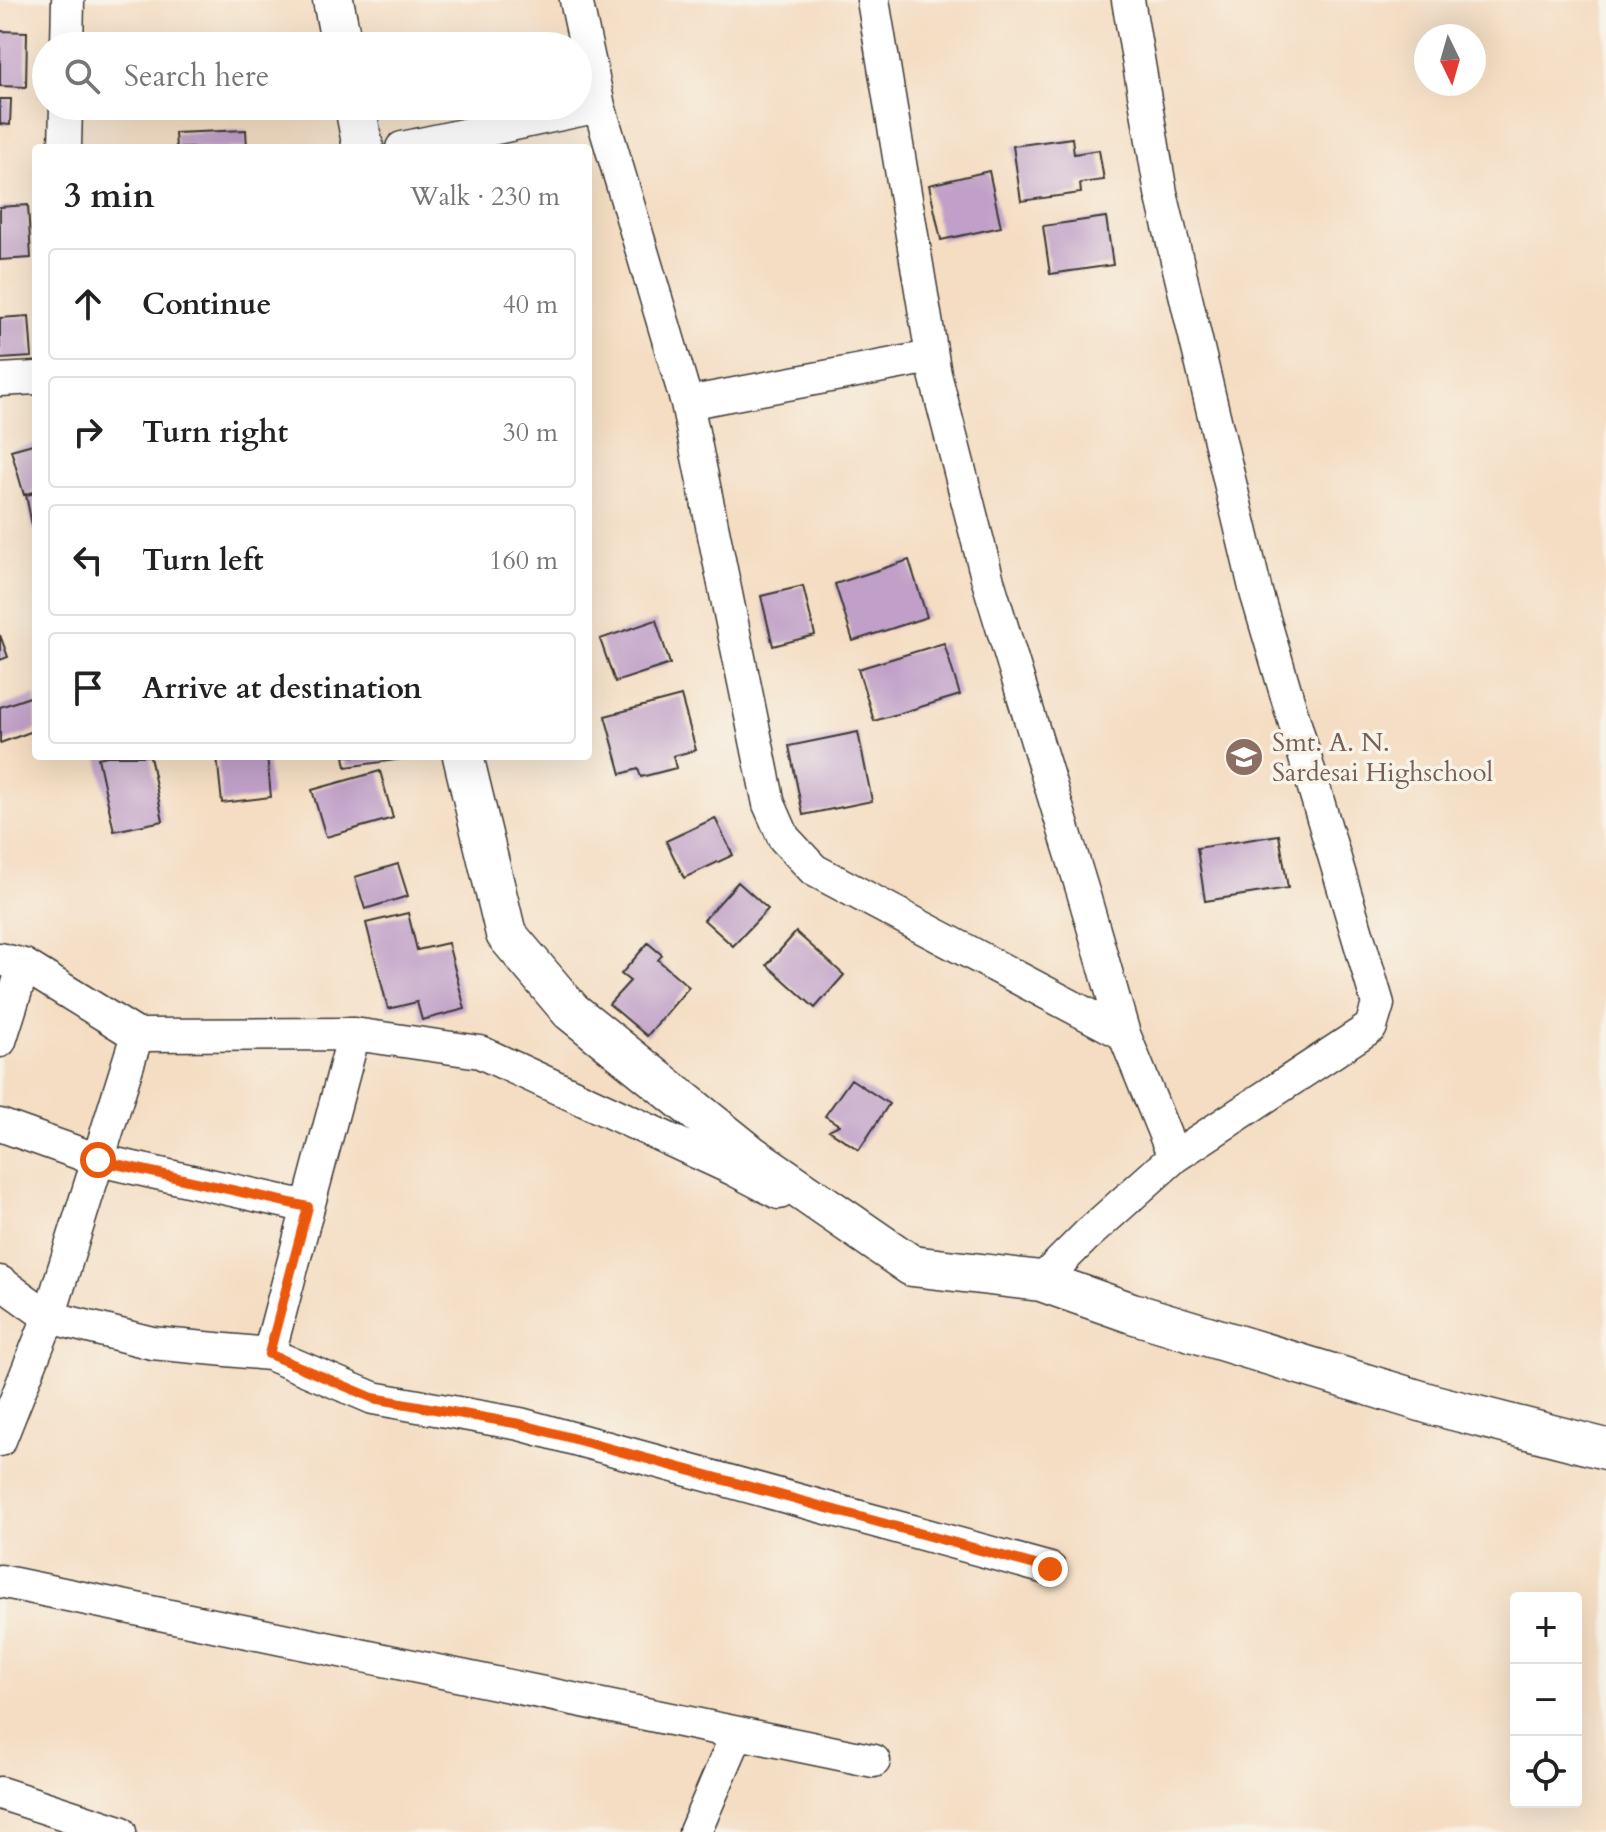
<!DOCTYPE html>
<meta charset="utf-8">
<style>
:root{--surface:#fff;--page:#f2f2f2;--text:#222;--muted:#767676;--line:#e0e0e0}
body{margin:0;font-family:Cardo,serif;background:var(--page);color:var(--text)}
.controls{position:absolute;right:24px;bottom:24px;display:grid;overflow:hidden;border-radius:8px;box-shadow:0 8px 32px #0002}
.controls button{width:72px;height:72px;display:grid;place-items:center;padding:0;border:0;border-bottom:2px solid var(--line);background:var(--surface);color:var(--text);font:40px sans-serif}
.compass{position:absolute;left:1414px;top:24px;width:72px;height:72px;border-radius:50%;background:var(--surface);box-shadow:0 8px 32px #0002;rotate:175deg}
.stop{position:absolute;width:24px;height:24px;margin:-18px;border:6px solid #ea580c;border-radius:50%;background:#fff}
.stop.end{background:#ea580c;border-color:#fff;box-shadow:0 2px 8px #0008}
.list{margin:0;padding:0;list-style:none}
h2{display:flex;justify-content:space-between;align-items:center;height:104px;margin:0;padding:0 32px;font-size:34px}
h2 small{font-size:26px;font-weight:400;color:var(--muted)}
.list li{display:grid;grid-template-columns:52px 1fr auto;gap:24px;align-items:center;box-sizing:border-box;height:112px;margin:0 16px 16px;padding:0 16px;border:2px solid var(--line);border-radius:8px}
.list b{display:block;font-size:30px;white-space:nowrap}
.list em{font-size:26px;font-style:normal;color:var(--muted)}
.icon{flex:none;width:44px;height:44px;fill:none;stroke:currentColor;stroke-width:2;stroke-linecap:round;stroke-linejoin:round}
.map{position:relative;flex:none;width:1606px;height:1832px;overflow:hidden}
.search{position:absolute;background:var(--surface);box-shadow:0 8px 32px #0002;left:32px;top:32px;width:560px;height:88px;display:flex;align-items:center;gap:20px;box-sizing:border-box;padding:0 28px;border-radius:44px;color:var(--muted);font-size:30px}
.panel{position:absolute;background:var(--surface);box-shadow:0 8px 32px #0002;left:32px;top:144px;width:560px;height:616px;border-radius:8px}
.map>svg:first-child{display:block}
.building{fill:#c0a0c8}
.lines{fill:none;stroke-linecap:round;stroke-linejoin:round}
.minor-casing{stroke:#3c3935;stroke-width:35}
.tertiary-casing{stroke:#3c3935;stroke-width:43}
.minor{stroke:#fff;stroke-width:32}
.tertiary{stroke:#fff;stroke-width:40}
.route{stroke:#ea580c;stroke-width:10}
.labels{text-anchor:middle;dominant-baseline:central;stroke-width:7;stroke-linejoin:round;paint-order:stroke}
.education-label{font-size:26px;fill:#785e54;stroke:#f7f3e8;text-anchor:start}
</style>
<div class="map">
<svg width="1606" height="1832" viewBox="0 0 1606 1832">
<rect width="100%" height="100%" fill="#f7f3e8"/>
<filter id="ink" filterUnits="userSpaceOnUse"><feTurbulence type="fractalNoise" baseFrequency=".0125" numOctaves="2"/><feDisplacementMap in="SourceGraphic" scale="16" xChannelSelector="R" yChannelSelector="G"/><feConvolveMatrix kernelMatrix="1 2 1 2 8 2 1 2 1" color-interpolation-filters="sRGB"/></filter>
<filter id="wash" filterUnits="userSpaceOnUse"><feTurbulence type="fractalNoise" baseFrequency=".006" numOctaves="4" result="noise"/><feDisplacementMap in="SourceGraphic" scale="32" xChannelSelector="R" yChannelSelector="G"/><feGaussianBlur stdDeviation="1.8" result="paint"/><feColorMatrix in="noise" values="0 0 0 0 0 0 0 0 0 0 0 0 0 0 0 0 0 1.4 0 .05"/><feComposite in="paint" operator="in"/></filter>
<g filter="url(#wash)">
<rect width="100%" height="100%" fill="#f4ddc2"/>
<g id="blocks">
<path class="building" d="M0 31 27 32 26 87 0 86Z
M0 99H11L10 125 0 124Z
M246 130 247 148H176L175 133Z
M1072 138 1074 154 1099 150 1104 180 1080 183 1081 193 1021 201 1013 146Z
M989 171 1001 227 941 240 929 185Z
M28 205 31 258 0 260V207Z
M1106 217 1113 265 1050 274 1043 226Z
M29 316 32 357 0 359V318Z
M36 443V491L24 495 11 450Z
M36 493V529L33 530 26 495Z
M909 560 927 617 853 641 835 584Z
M803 586 815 635 773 646 761 596Z
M656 620 670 664 615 682 600 639Z
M0 635 8 657 0 660Z
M944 643 960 695 874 721 858 669Z
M36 695V730L0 743V707Z
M681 696 696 750 673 756 676 768 641 777 638 769 621 774 605 716Z
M858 732 872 801 803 815 789 746Z
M107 756H150L163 821 114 831 98 758Z
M217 756H267L271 797 222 803Z
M344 756H403V759L346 767Z
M380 771 393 818 326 837 312 790Z
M715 818 733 855 684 878 666 841Z
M1279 835 1288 888 1205 901 1197 848Z
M398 864 408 896 365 909 355 877Z
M738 882 768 909 733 946 704 920Z
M408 913 417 950 448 943 465 1009 422 1020 417 1002 388 1009 366 923Z
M796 932 844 975 815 1008 767 965Z
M648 943 662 955 658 960 689 987 647 1036 609 1004 630 981 621 974Z
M851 1079 889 1104 859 1150 829 1130 839 1125 825 1116Z"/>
</g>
</g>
<g filter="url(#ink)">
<use href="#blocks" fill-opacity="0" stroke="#3c3935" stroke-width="2"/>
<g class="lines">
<g class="minor-casing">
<path id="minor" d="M576 0 599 106 687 403 769 804 784 838 814 870 1124 1034
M873 0 935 374 988 581 1083 892 1124 1034 1174 1157 1087 1235 1041 1281
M1128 0 1161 193 1256 592 1378 1004 1371 1027 1174 1157
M67 46 68 0
M65 148 66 106
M402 148 599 106
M0 380 36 378
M687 403 931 357
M0 959 24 965 137 1035 49 1317 152 1343 269 1354 373 1398 520 1424 1050 1569
M137 1035 354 1034 480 1052 733 1169 779 1193
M0 1041 24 965
M0 1125 98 1160 308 1207
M0 1282 49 1317 0 1440
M269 1354 354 1034
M0 1581 874 1761
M0 1793 120 1832
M695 1832 737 1734"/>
</g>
<g class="tertiary-casing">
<path id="tertiary" d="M333 0 342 46
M355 106 363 148
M463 756 506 934 571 1011 752 1156 912 1266 1041 1281 1132 1313 1434 1405 1606 1449"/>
</g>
<use href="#minor" class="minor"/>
<use href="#tertiary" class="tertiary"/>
</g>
</g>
<g class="lines" filter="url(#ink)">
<path class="route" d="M98 1160 308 1207 269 1354 373 1398 520 1424 1050 1569"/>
</g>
<defs>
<g id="school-disc" transform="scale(2)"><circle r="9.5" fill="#8d6e63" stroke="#f7f3e8"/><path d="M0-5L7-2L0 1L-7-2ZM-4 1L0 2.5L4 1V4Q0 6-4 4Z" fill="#fff"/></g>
</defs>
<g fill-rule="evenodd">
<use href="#school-disc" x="1244" y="757"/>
</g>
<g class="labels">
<g class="education-label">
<text x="1272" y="742">Smt. A. N.<tspan x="1272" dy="30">Sardesai Highschool</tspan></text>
</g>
</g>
</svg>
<div class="controls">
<button>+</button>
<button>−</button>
<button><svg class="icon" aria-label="locate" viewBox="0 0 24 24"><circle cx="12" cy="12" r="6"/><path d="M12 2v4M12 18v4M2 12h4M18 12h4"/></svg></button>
</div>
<svg class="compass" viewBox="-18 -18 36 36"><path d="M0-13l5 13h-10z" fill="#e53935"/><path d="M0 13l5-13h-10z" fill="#767676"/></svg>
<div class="stop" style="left:98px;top:1160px"></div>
<div class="stop end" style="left:1050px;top:1569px"></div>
<div class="search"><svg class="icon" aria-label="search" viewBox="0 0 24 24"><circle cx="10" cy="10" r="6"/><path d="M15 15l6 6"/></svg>Search here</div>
<section class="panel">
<h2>3 min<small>Walk · 230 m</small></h2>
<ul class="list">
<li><svg class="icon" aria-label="ahead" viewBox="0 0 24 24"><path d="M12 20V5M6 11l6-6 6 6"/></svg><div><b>Continue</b></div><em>40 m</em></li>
<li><svg class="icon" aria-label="right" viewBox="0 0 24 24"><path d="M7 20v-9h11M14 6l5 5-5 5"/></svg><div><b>Turn right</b></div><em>30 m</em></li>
<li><svg class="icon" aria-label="left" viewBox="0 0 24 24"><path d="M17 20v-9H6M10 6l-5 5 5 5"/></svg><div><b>Turn left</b></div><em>160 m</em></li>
<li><svg class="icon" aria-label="arrive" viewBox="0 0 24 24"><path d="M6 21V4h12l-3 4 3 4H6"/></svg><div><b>Arrive at destination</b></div></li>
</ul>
</section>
</div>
